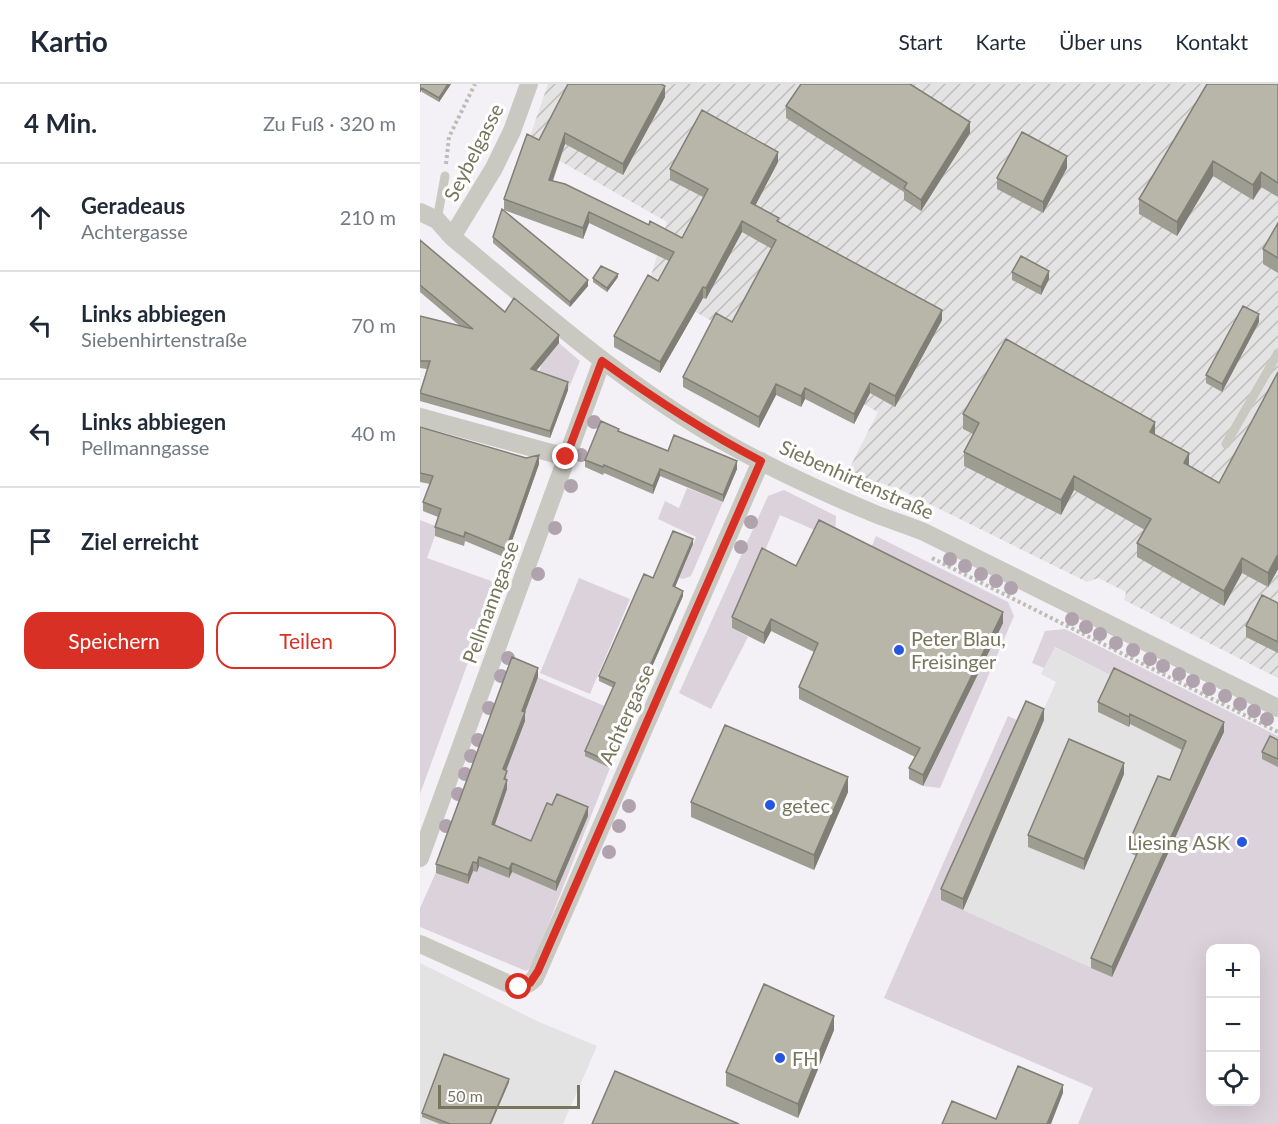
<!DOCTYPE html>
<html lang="de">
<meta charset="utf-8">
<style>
:root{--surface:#fff;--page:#f2f2f3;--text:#1f2937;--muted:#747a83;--line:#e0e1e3;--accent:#d93025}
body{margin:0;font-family:Lato,sans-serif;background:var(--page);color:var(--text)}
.controls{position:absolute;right:18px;bottom:18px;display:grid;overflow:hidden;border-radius:12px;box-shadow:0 6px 24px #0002}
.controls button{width:54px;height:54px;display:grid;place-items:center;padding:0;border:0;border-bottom:2px solid var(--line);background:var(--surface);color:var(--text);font:30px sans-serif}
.scale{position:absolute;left:18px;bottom:15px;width:142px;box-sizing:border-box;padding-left:6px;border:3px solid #77765c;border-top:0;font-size:16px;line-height:21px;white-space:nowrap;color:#77765c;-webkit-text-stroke:4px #fff;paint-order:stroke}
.stop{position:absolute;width:18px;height:18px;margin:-14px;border:4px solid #d93025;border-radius:50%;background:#fff}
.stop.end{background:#d93025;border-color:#fff;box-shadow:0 2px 6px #0008}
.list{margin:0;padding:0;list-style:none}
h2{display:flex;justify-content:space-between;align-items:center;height:78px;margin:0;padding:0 24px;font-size:26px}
h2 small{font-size:20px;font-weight:400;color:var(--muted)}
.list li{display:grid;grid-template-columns:39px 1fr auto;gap:18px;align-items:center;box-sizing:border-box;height:108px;padding:0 24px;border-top:2px solid var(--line)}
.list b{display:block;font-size:22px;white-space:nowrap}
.list p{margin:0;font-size:20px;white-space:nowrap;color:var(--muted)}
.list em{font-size:20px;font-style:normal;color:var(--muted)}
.actions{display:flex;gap:12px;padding:18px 24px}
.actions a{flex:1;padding:14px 0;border:2px solid var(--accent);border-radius:18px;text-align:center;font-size:21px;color:var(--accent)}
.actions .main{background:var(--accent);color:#fff}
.icon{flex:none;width:33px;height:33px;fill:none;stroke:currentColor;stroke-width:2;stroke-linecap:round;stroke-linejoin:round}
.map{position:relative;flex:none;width:858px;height:1040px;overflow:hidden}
header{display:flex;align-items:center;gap:36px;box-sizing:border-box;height:84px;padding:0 30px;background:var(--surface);border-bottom:2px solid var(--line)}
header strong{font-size:28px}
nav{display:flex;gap:33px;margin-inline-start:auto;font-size:21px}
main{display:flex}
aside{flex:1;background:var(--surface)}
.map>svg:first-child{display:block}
.built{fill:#e4e3e3}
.industrial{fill:url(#industrial-furrows)}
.green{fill:#dcd2db;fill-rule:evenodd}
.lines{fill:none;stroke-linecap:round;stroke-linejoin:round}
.path{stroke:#bdbdb8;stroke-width:4;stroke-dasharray:3 3;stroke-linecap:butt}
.lane{stroke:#c9c9c2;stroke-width:9}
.street{stroke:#c9c9c2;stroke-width:18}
.tree{fill:#b0a3ad}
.wall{fill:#9d9d91}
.shaded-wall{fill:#807f76}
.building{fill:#b7b6a9;stroke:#807f76;stroke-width:1.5}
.route{stroke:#d93025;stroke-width:8}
.poi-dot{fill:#2656e1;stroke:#fff;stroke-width:2}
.labels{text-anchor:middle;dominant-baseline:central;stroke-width:6;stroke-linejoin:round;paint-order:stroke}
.street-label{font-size:20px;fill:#77765c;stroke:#fff}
.poi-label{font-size:20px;fill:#77765c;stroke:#fff;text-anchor:start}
</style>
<header>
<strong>Kartio</strong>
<nav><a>Start</a><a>Karte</a><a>Über uns</a><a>Kontakt</a></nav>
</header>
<main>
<aside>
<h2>4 Min.<small>Zu Fuß · 320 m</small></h2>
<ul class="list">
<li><svg class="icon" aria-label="ahead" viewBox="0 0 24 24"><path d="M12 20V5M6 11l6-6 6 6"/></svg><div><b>Geradeaus</b><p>Achtergasse</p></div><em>210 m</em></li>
<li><svg class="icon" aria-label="left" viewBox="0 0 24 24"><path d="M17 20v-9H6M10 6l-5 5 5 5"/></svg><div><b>Links abbiegen</b><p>Siebenhirtenstraße</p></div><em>70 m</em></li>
<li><svg class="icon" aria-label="left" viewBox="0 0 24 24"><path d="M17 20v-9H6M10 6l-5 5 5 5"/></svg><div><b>Links abbiegen</b><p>Pellmanngasse</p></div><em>40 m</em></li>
<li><svg class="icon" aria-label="arrive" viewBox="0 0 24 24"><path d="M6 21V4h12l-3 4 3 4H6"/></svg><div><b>Ziel erreicht</b></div></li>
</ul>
<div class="actions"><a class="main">Speichern</a><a>Teilen</a></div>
</aside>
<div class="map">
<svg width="858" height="1040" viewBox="0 0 858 1040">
<defs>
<pattern id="industrial-furrows" width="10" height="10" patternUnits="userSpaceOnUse" patternTransform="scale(1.5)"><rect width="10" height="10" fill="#e4e3e3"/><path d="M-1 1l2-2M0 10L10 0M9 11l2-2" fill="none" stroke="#bebdbb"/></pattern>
</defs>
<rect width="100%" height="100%" fill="#f3f1f5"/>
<path class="built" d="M634 563 804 648 789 679 692 893 521 816 620 634 636 598 621 590Z
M0 879 117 937 177 962 143 1040H0Z"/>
<path class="industrial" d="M128 0H858V594L704 516 706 508 678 494 667 498 479 405 427 389 458 328 228 202 247 138 140 77 107 61Z"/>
<path class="green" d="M139 259 160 277 148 306 120 296 117 294 122 279Z
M267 404 303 418 271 492 263 495 259 494 276 453 238 435 245 417 259 424Z
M364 406 416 432 415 455 360 431 312 544 328 553 291 625 259 609 348 412Z
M0 436 18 443 7 474 77 499 0 710Z
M456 452 588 518 594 532 520 704 503 702 512 682 448 471Z
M159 494 210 515 170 610 120 589Z
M645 545 858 652V1040H658L673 1004 464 914 588 632 601 638 521 816 692 893 789 679 804 649 635 563 624 584 612 579 625 547ZM790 864H836V1018H790Z
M117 593 210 633 112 882 106 887 0 843V824L17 786Z"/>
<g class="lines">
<path class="path" d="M26 80 29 53 55 0
M512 474 858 648"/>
<path class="lane" d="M17 136 25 92
M806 360 858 269"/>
<path class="street" d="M0 128 17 136 32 153C119 225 203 300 301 356 348 383 402 408 453 429 470 436 487 441 504 448L858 624
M32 153 74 84 92 47 109 0
M0 333 146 373
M0 774 182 277
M0 860 89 900C99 903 107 903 115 894L341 377"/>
</g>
<g class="tree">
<circle cx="174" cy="338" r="7"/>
<circle cx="161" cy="371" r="7"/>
<circle cx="151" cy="402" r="7"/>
<circle cx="331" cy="438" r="7"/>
<circle cx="135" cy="444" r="7"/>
<circle cx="321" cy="463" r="7"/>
<circle cx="530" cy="475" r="7"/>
<circle cx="545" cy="482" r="7"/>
<circle cx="118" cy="490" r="7"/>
<circle cx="561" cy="490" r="7"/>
<circle cx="576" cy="497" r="7"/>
<circle cx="591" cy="504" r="7"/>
<circle cx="652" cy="535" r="7"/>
<circle cx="666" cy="543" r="7"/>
<circle cx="680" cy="550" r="7"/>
<circle cx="696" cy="559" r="7"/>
<circle cx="713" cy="566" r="7"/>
<circle cx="88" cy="574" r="7"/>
<circle cx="730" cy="575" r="7"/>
<circle cx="743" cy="582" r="7"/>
<circle cx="759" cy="590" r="7"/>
<circle cx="81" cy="592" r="7"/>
<circle cx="773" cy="597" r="7"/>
<circle cx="789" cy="605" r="7"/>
<circle cx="805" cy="612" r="7"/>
<circle cx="820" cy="620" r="7"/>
<circle cx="69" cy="624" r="7"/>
<circle cx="834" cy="627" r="7"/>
<circle cx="847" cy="635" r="7"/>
<circle cx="58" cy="656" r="7"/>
<circle cx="51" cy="672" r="7"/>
<circle cx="45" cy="690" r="7"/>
<circle cx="38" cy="710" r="7"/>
<circle cx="209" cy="722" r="7"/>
<circle cx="26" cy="742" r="7"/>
<circle cx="199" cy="742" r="7"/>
<circle cx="189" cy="768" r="7"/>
</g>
<path class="wall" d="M0 0H31L19 18 2 8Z
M858 0V113L841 103 833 116 793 92 757 152 719 130V115Z
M245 13 203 91 145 60 133 97 229 141 262 154 283 113 250 96V85L358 78 335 121 359 138 522 236 475 323 450 309 434 340 385 315 381 323 356 311 339 344 263 303V293L312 238 352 165 322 148 286 215 283 214 240 289 194 263V252L238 197 249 177 169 139 163 155 84 126V115L119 56Z
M366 22 550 49 501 127 484 116V108L366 34Z
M647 84 623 129 577 105V94Z
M858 139V189L843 180V165Z
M73 153 168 202 150 223 73 159Z
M0 156 85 228 139 259 116 287 148 306 130 354 0 317V309L7 285 0 284V232L40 242 0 208Z
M592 188 629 195 621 211 592 196Z
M198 193 187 208 173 198V194Z
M839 238 802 308 786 299V291Z
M858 288V485L848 503 822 489 804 522 717 473V459L725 446 654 406 641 431 544 382V368L553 350 543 345V330L735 351 769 382 799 399Z
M0 343 119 380 86 474 45 457 44 462 15 452V443L18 433 3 427V418L10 400 0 398Z
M199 347 248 367 317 385 303 418 240 392 233 410 184 389 183 391 165 383V376Z
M273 460 255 503 263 512 188 683 165 672V667L194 604 179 597V592L233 494Z
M376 482 583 539 503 702 489 695V684L495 673 379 615V603L394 568 351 547 344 560 312 544V533Z
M858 519V569L826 553V542Z
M118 593 105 628V637L86 687 87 705 74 742 111 757 168 732 136 807 92 788 89 794 59 782 57 788 53 787 48 800 16 789V780Z
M678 618 804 648 789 679 692 893 671 884V874L716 772 709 768V758L750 696 762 666 710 640 709 643 678 628Z
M624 636 543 826 521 816V805Z
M858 656V683L842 675V668Z
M704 690 664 786 608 763V751Z
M428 708 394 786 271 733V718Z
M414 946 378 1034 306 1002V988Z
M89 998 71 1040H20L2 1033V1029Z"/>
<path class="shaded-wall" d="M28 0H31L19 18V14Z
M245 2V13L203 91V80Z
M550 38V49L501 127V116Z
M145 49V60L129 106V96Z
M358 68V78L331 130V119Z
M647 72V84L623 129V118Z
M793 77V92L757 152V138Z
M841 88V103L833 116V101Z
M169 128V139L163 155V144Z
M322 137V148L286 215V204Z
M629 187V195L621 211V203Z
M198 190V193L187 208V204Z
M168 196V202L150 223V218Z
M283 203V214L240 289V278Z
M522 226V236L475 323V312Z
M839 230V238L802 308V300Z
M139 251V259L111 293V285Z
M148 298V306L130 354V347Z
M450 299V309L434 340V330Z
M356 300V311L339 344V333Z
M385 304V315L381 323V312Z
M735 338V353L730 348Z
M769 369V384L764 379Z
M119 371V380L86 474V465Z
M317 377V385L303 418V411Z
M240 385V392L233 410V402Z
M654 392V406L641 431V416Z
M273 455V460L253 508V502Z
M858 470V485L848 503V489Z
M822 474V489L804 522V507Z
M263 507V512L188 683V677Z
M583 528V539L503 702V691Z
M351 535V547L344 560V549Z
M118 584V593L102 636V627Z
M624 625V636L543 826V815Z
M105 628V637L83 694V685Z
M710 630V640L709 643V633Z
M804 638V648L789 679 692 893V883L789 669Z
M704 679V690L664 786V775Z
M428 693V708L394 786V771Z
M87 696V705L72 749V740Z
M168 723V732L136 807V798Z
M59 773V782L57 788V779Z
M53 778V787L48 800V791Z
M92 779V788L89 794V785Z
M414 932V946L378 1034V1020Z
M89 995V998L71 1040H70Z
M643 1001V1009L631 1040H627Z"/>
<path class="building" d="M0 0H28L19 14 2 4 0 8Z
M148 0H241L245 2 203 80 145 49 129 96 145 100 229 141 230 137 262 154 288 105 250 85 282 26 358 68 331 119 359 134 357 137 522 226 475 312 450 299 434 330 385 304 381 312 356 300 339 333 263 293 296 229 312 238 356 156 322 137 286 204 283 203 240 278 194 252 228 191 238 197 254 168 169 128 163 144 84 115 107 50 119 56Z
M381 0H490L550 38 501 116 484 104 487 99 366 22Z
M787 0H858V99L841 88 833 101 793 77 757 138 719 115Z
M602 48 647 72 623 118 577 94Z
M82 125 168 196 150 218 73 153Z
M858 139V174L843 165Z
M0 156 85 228 94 214 139 251 111 285 148 298 130 347 0 309 10 277H0V232L53 245 0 201Z
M601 172 629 187 621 203 592 188Z
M181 182 198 190 187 204 173 194Z
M823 222 839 230 802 300 786 291Z
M586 255 735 338 730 348 769 369 764 379 799 399 858 288V470L848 489 822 474 804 507 717 459 731 435 654 392 641 416 544 368 559 339 543 330Z
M181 337 199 345 198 347 248 367 254 351 317 377 303 411 240 385 233 402 184 381 183 383 165 376Z
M0 343 106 374 119 371 86 465 45 448 44 453 15 443 21 425 3 418 13 392 0 389Z
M399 436 583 528 503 691 489 684 500 664 379 603 398 559 351 535 344 549 312 533 342 464 376 482Z
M253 447 273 455 253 502 263 507 188 677 165 667 195 599 179 592 224 490 233 494Z
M842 511 858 519V558L826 542Z
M92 573 118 584 102 627 105 628 83 685 87 687 84 695 87 696 72 740 111 757 127 719 132 721 137 710 168 723 136 798 92 779 89 785 59 773 57 779 53 778 48 791 16 780Z
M694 584 804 638 789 669 692 883 671 874 720 763 709 758 738 692 750 696 766 657 710 630 709 633 678 618Z
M606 617 624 625 543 815 521 805Z
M305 641 428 693 394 771 271 718Z
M850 652 858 656V675L842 668Z
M649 655 704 679 664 775 608 751Z
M344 900 414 932 378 1020 306 988Z
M24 970 89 995 70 1040H30L2 1029Z
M598 982 643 1001 627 1040H522L532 1017 576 1035Z
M195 987 319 1040H172Z"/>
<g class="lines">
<path class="route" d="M99 903 110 899 118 887 341 377C285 348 233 314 182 277L146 373"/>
</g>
<g class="poi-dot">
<circle cx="479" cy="566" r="6"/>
<circle cx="350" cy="721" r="6"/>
<circle cx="822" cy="758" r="6"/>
<circle cx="360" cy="974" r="6"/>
</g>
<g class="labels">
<g class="street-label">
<text transform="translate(53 68) rotate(-63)">Seybelgasse</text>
<text transform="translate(437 395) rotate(24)">Siebenhirtenstraße</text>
<text transform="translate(70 518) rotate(-70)">Pellmanngasse</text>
<text transform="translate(206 630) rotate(-66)">Achtergasse</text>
</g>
<g class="poi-label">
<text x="491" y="554">Peter Blau,<tspan x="491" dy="23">Freisinger</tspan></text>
<text x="362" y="721">getec</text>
<text x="810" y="758" text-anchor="end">Liesing ASK</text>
<text x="372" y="974">FH</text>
</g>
</g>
</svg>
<div class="controls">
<button>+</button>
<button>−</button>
<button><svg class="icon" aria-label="locate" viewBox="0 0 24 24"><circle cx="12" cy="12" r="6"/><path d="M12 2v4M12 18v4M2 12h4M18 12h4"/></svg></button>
</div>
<div class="scale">50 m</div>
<div class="stop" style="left:99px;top:903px"></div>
<div class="stop end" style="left:146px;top:373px"></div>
</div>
</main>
